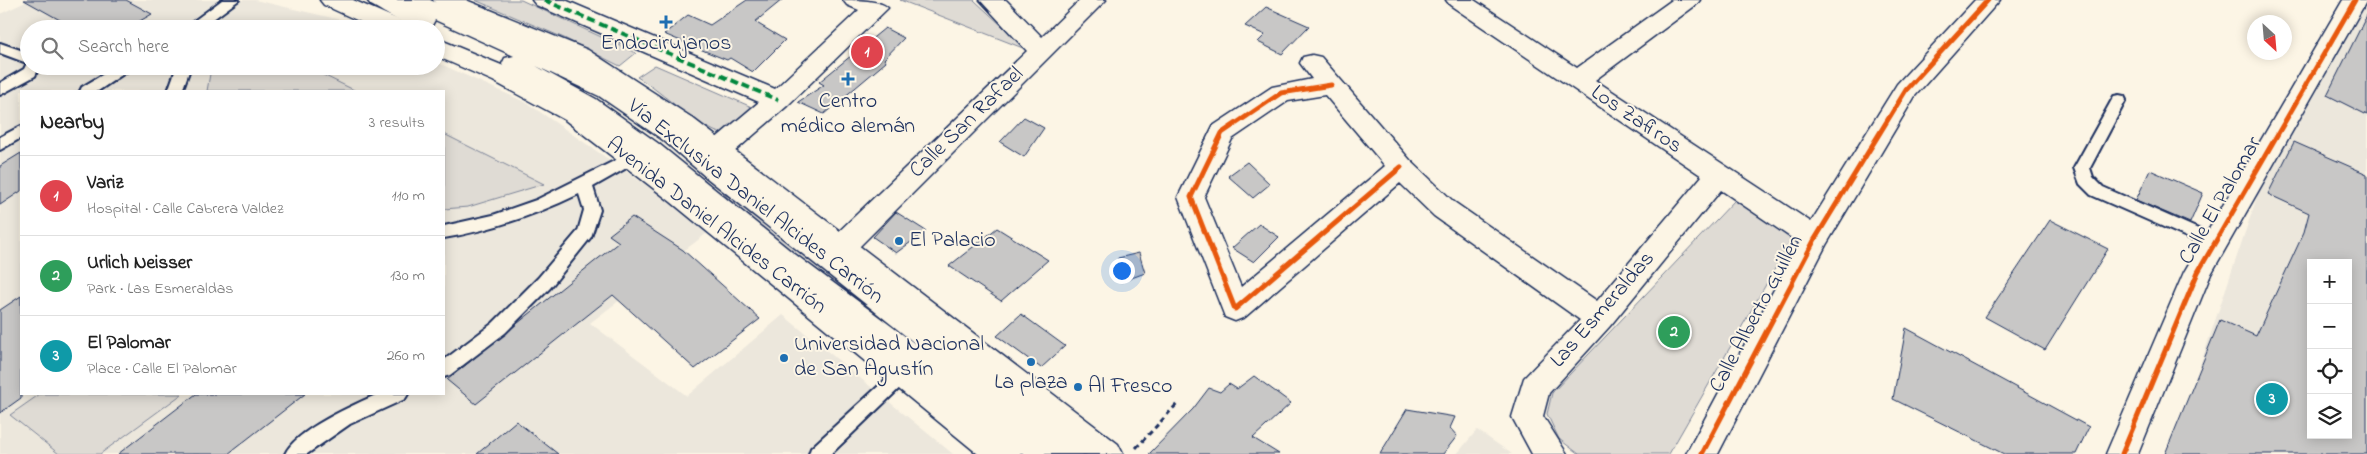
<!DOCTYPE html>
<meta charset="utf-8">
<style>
:root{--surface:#fff;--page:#f6f6f6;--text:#222;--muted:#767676;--line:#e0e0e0;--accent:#db2777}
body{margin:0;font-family:"Indie Flower",sans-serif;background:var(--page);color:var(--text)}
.controls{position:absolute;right:15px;bottom:15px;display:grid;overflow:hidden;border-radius:0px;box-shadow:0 2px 12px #0003}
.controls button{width:45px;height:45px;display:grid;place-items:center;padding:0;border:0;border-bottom:1px solid var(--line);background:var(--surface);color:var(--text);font:25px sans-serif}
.compass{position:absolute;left:2247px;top:15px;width:45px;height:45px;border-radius:50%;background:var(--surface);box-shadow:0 2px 12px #0003;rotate:154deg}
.you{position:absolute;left:1121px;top:270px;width:18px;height:18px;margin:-12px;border:4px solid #fff;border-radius:50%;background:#1a73e8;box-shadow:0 0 0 8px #1a73e833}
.badge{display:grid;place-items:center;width:32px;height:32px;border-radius:50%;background:var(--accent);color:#fff;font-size:16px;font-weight:700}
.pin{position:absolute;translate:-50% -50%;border:2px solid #fff;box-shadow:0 1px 5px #0006}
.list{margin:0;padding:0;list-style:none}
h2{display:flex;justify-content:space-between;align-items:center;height:65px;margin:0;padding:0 20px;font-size:21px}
h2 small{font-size:16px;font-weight:400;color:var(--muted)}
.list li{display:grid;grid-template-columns:32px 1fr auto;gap:15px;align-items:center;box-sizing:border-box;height:80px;padding:0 20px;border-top:1px solid var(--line)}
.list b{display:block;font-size:19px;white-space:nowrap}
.list p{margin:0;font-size:16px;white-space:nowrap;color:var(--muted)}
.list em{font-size:16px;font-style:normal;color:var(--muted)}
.icon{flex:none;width:28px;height:28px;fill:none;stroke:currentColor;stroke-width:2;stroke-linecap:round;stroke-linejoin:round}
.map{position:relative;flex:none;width:2367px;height:454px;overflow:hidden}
.search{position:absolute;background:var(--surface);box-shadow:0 2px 12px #0003;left:20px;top:20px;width:425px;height:55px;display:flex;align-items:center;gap:12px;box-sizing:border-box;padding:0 18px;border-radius:28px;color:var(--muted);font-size:19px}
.panel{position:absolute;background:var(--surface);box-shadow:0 2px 12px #0003;left:20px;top:90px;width:425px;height:305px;border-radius:0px}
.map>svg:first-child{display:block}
.built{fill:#ece7dc;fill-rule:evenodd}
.green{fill:#dfdbd4;stroke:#7d8599}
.building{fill:#c8c7c6;stroke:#1b2f5e;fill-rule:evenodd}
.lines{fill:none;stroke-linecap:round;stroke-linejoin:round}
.service-casing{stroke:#1b2f5e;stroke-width:4}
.minor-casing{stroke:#1b2f5e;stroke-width:3}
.secondary-casing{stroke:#1b2f5e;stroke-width:3}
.primary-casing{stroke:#1b2f5e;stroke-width:3}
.path{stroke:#1b2f5e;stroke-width:3;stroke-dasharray:5 4;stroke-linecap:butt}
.service{fill:#fcf5e5;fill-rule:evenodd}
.minor{fill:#fcf5e5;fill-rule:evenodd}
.secondary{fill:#fcf5e5;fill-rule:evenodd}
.primary{fill:#fcf5e5;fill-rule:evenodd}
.quiet{stroke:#00873e;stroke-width:4;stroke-dasharray:8 4;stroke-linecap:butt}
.cycleway-casing{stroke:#fcf5e5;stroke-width:8}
.cycleway{stroke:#e8590c;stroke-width:5}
.poi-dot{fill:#1f6fb2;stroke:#fcf5e5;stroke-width:2}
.labels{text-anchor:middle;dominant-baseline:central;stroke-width:4;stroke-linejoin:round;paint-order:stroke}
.poi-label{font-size:22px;fill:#1b2f5e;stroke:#fcf5e5}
.street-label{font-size:22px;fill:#1b2f5e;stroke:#fcf5e5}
</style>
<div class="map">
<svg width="2367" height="454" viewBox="0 0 2367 454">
<rect width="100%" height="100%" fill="#fcf5e5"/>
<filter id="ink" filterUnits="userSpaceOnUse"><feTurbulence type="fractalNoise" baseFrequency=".02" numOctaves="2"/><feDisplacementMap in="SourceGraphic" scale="10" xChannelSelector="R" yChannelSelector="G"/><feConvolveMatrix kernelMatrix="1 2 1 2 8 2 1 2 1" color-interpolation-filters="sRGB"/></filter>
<g filter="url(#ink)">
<path class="built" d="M30 0H255L341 20 362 29H29V66H436V62L527 103 711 230 590 323 687 396 783 315 953 454H0V14ZM21 91H444V394H21Z
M2367 0V454H2170L2258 194ZM2311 263H2348V435H2311Z
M1477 430 1512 454H1457Z"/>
<path class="green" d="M475 0H521L636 53 620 66 564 38Z
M900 0H974L1028 50Z
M655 65 754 108 725 135C696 127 664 93 637 77Z
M214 66H305L356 91H207L210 74Z
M444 134 544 184 468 207 444 209Z
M723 193 779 228 896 319 883 328 770 239Z
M1735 200 1792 239 1669 454H1579L1559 439 1547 414 1552 393Z
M40 394H182L100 454H59L10 415Z"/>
<path class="building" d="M24 0H126L152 14 126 29H76Z
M747 0H782L755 22 785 40 753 72 730 58 727 60 707 52 664 34 688 15 710 25Z
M1266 7 1309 26 1282 54 1258 42 1265 35 1245 26Z
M2367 15V115L2327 95Z
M885 28 904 38 884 59 886 62 824 114 798 102 824 85 819 82Z
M1024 117 1044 128 1024 157 1000 142Z
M2294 142 2367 174V454H2165L2220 320 2256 336 2304 232 2309 213 2268 194ZM2311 263H2348V435H2311Z
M21 153V191L0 205V166Z
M1247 162 1270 184 1253 198 1228 176Z
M2150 170 2203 193 2190 223 2136 200Z
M896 212 926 231 896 253 873 237Z
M632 217 683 250 760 319 695 369 613 295 476 404 447 380 619 242 609 235Z
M2050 220 2108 249 2045 350 1985 317Z
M1259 224 1279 237 1254 262 1232 248Z
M997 228 1048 260 1001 301 949 266Z
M1139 253 1145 273 1121 282 1118 258Z
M21 296V398L0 413V310Z
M1021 314 1065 346 1041 368 997 336Z
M1906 328 2089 427 2076 454H2004L1893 399Z
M1254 376 1291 403 1253 438 1279 454H1149L1193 409 1209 388 1220 392 1229 384 1237 389Z
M196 394H305L228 454H118Z
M1407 409 1455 417 1450 428 1457 436 1443 454H1380Z
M516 421 558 454H477Z"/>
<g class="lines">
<g class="service-casing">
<path id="service" d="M222 0H239L200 29H183Z
M0 43 29 53V66H40L35 76 0 95V83L24 69 27 63 0 53Z
M117 66H135L98 91H80L82 87Z
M177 66H191L182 91H168Z
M2119 95 2124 96 2126 100 2090 168 2093 177 2103 187 2221 239 2223 243 2221 247 2215 249 2209 247 2091 195 2080 184 2074 168 2114 96Z
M21 126V138L0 150V137Z
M632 152 637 154 640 158 637 162 593 187 600 210 591 237 550 288 505 333 450 375 444 377V360L493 323 538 278 578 231 584 210 579 194C536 215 491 230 444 238V226L493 215 536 200Z
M902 368 908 370 911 375 908 380 831 454H809L811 448 896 370Z
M378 394H408L405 399 350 424 307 454H285C296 430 353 405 378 394Z"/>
</g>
<g class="minor-casing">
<path id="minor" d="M532 0H565L775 89 859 10 847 5 843 0C857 0 880 0 888 8L787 106 726 159 717 162 708 159 704 152 708 145 759 102 536 5Z
M980 0H1006L1042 37 1080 0H1106L851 255 841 258 831 255 827 247 831 239 1027 51Z
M1446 0H1474L1577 68 1672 0H1700L1696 5 1595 80 1811 222 1897 84 1975 0H2000L1915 96 1826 245 1718 454H1686L1799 243 1721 190 1610 326 1549 393 1543 416 1567 454H1532L1512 417 1524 378 1580 320 1434 216 1400 183 1245 317 1235 321 1225 317 1178 197 1213 126 1272 87 1312 79 1300 63 1303 57 1312 55 1321 57 1410 160 1454 202 1597 301 1702 176 1450 5ZM1325 95 1385 166 1241 287 1204 197 1232 139 1288 101Z
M2343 0H2367L2211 274 2138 454H2106L2184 272Z"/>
</g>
<g class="secondary-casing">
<path id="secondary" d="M320 0H353L406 23 410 29H376L324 5Z
M433 0H466L588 50 691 117 1118 444 1123 454H1083L673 129 570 62 437 5Z
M436 38 511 69 583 108 691 188 1012 444 1017 454H978L671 202 565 120 493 81 436 56Z"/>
</g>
<g class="primary-casing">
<path id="primary" d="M367 0H430L582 66 617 84 681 126 725 164 922 315 1081 444 1086 454H1015L772 268 641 158 578 111 505 70 502 64 505 58 514 56 435 20 431 27C412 32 388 14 371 5ZM536 66 599 96 663 140 707 178 926 352 792 252 659 144 596 99Z"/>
</g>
<path class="path" d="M1136 448 1178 403"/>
<use href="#service" class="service"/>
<use href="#minor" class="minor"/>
<use href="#secondary" class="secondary"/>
<use href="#primary" class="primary"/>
<path class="quiet" d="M544 0 778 100"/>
<g class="cycleway-casing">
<path id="cycleway" d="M1331 85 1281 93 1222 133 1191 197 1235 309 1401 167
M1702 454 1815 239 1906 90 1988 0
M2122 454 2198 272 2355 0"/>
</g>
<use href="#cycleway" class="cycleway"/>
</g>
</g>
<g class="poi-dot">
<path d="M663.5 14.5h5v5h5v5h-5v5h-5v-5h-5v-5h5z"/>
<path d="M845.5 71.5h5v5h5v5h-5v5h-5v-5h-5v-5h5z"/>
<circle cx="899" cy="241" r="5"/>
<circle cx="784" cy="358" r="5"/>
<circle cx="1031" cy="362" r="5"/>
<circle cx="1078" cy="387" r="5"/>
</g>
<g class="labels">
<g class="poi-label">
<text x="666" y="44">Endocirujanos</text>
<text x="848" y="102">Centro<tspan x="848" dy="25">médico alemán</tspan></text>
<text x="909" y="241" text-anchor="start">El Palacio</text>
<text x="794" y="345" text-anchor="start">Universidad Nacional<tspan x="794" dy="25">de San Agustín</tspan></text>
<text x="1031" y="383">La plaza</text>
<text x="1088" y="387" text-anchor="start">Al Fresco</text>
</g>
<g class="street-label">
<text transform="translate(1636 120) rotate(34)">Los Zafiros</text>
<text transform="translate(967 123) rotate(-44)">Calle San Rafael</text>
<text transform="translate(2221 201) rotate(-60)">Calle El Palomar</text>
<text transform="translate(755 202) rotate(38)">Vía Exclusiva Daniel Alcides Carrión</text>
<text transform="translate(716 226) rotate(38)">Avenida Daniel Alcides Carrión</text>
<text transform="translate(1603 310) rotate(-49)">Las Esmeraldas</text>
<text transform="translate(1757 314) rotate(-62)">Calle Alberto Guillén</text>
</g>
</g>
</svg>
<div class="controls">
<button>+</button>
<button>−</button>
<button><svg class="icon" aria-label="locate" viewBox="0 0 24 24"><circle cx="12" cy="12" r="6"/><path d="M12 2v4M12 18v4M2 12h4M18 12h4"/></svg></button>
<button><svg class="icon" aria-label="layers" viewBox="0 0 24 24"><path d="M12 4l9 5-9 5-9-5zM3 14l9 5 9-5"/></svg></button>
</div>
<svg class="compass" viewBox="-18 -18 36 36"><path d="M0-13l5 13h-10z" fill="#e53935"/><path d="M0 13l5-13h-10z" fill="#767676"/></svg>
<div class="you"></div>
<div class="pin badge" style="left:867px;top:52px;background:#e0444e">1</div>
<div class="pin badge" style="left:1674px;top:332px;background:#2e9e5b">2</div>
<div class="pin badge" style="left:2272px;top:399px;background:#0f9aa8">3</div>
<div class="search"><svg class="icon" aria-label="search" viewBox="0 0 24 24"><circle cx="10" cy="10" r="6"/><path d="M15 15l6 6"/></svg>Search here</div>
<section class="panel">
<h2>Nearby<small>3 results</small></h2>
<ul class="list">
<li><span class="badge" style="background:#e0444e">1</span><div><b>Variz</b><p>Hospital · Calle Cabrera Valdez</p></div><em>110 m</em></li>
<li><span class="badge" style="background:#2e9e5b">2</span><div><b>Urlich Neisser</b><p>Park · Las Esmeraldas</p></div><em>130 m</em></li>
<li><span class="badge" style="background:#0f9aa8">3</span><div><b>El Palomar</b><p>Place · Calle El Palomar</p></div><em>260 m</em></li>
</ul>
</section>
</div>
